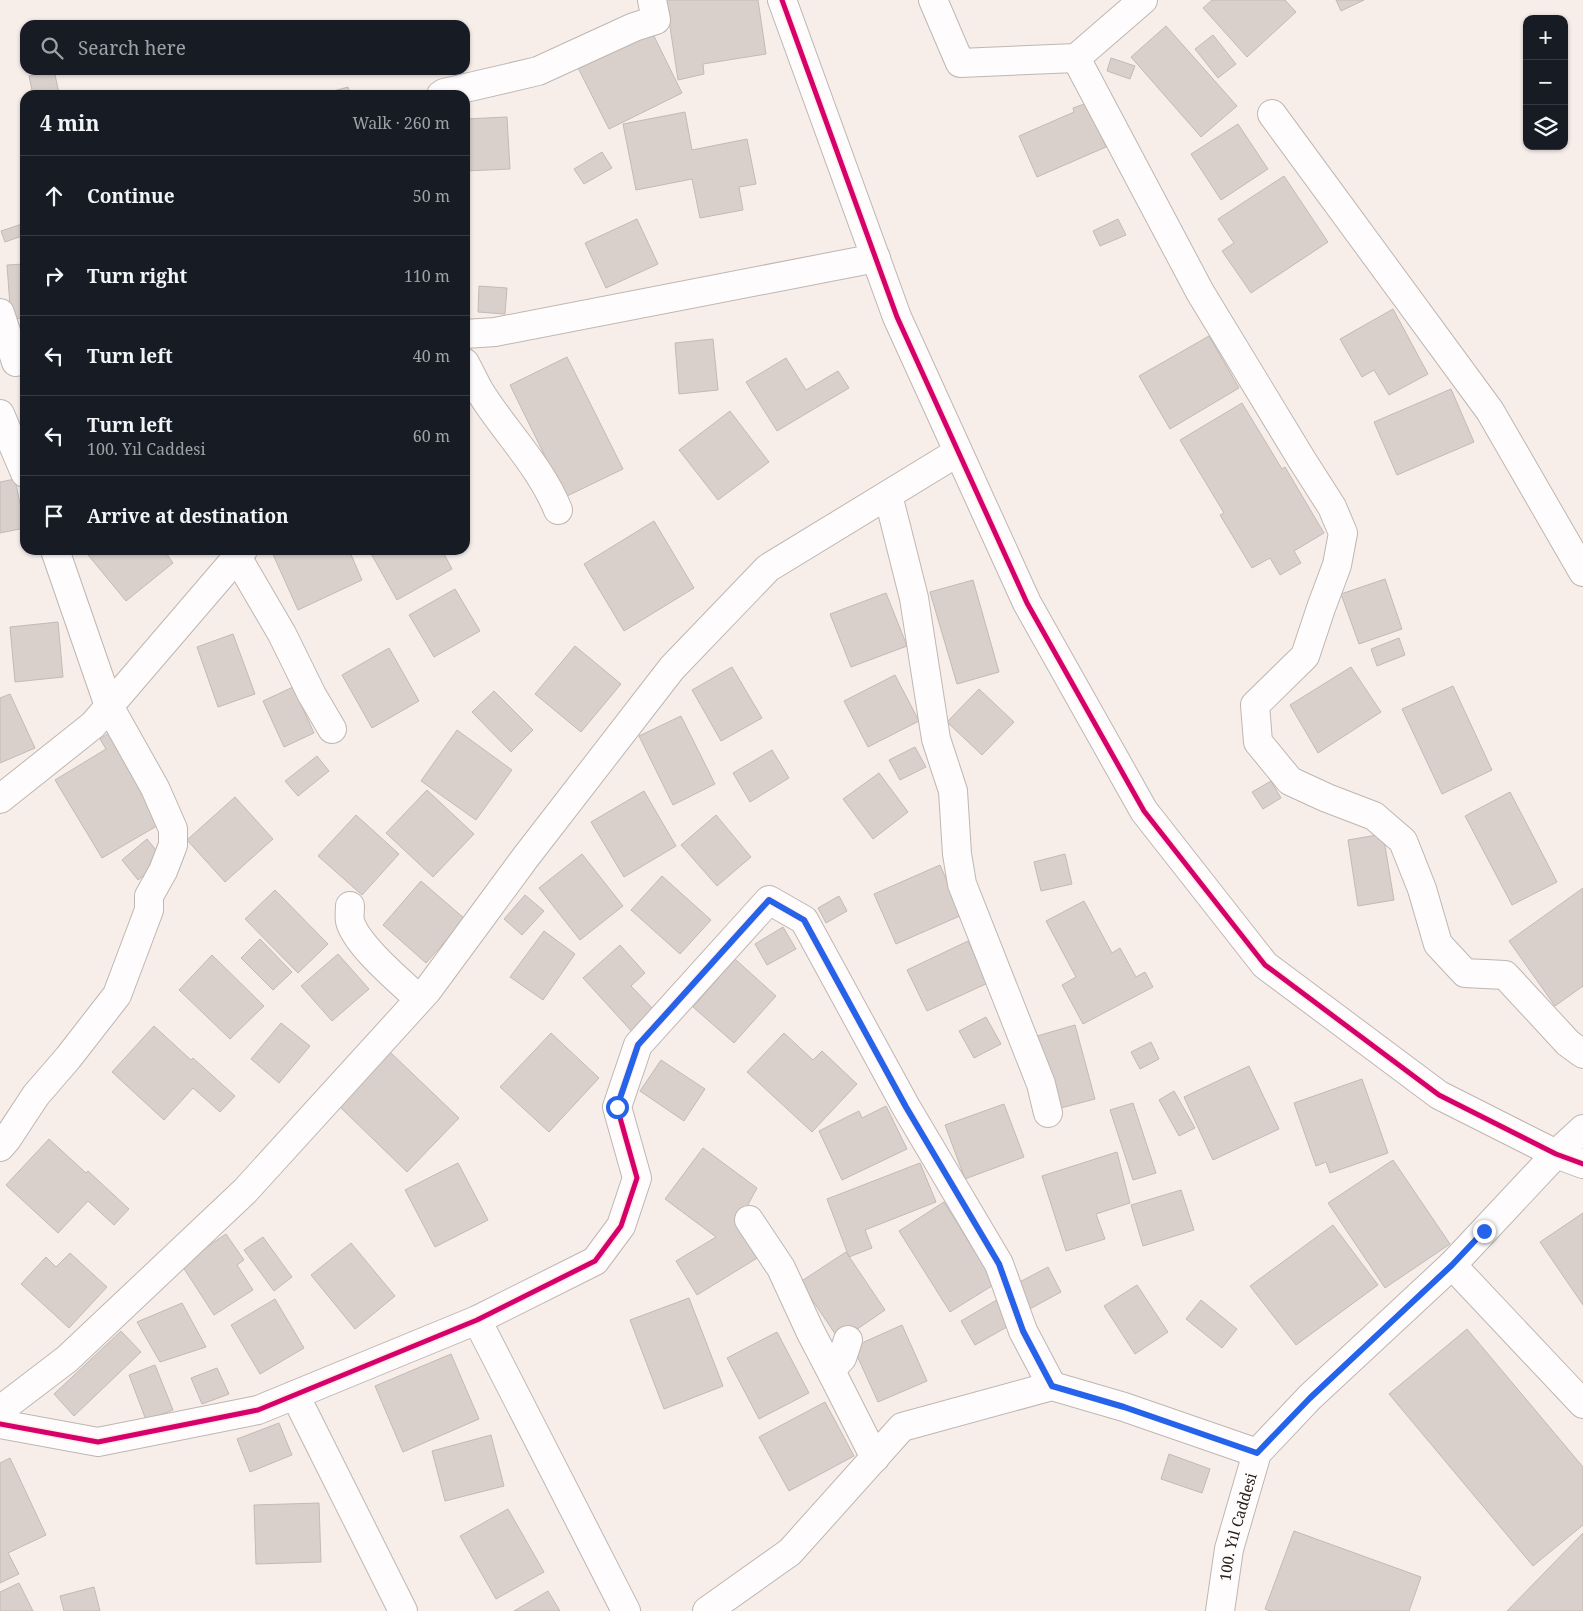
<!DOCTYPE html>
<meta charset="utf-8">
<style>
:root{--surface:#171b24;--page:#242831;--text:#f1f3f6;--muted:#9ea1a6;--line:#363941}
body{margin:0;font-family:"Noto Serif",serif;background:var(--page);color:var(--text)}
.controls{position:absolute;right:15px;top:15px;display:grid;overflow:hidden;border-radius:10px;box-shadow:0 1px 4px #0004}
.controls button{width:45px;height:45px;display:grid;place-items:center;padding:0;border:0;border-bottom:1px solid var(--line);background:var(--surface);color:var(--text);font:25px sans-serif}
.stop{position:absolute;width:15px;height:15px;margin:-11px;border:4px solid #2563eb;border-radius:50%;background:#fff}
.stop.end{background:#2563eb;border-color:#fff;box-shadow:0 1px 5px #0008}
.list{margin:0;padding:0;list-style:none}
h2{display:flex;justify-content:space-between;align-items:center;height:65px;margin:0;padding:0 20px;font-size:21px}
h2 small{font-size:16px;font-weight:400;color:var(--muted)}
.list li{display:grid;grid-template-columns:32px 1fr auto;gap:15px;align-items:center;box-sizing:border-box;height:80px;padding:0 20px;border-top:1px solid var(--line)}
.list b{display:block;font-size:19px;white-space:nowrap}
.list p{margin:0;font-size:16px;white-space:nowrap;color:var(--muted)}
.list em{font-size:16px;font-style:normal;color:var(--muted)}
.icon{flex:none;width:28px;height:28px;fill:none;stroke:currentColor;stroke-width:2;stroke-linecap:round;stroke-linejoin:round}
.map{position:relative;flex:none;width:1583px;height:1611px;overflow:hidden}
.search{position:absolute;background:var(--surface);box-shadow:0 1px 4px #0004;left:20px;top:20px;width:450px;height:55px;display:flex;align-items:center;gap:12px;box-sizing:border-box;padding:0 18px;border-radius:15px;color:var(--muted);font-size:19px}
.panel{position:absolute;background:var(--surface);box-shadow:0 1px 4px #0004;left:20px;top:90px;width:450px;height:465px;border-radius:15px}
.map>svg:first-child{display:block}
.building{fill:#d9d0cc;stroke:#c3bab6}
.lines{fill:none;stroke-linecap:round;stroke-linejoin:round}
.minor-casing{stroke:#bfb6b2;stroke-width:30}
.minor{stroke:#fefcfc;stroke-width:28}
.cycleway-casing{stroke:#fcece5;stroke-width:8}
.cycleway{stroke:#d6006c;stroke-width:5}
.route{stroke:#2563eb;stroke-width:6}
.labels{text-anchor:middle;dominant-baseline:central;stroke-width:4;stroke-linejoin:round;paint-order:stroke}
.street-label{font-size:15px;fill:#2a201c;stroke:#fcece5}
</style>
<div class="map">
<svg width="1583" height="1611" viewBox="0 0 1583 1611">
<rect width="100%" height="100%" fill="#f7eeea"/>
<path class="building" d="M666 0H758L766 54 703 64 704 74 678 80Z
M1212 0H1285L1296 12 1247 57 1203 8Z
M1336 0H1364L1341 11Z
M649 26 682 93 609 129 575 62Z
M1166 26 1237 106 1201 137 1131 57Z
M1213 35 1236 64 1218 78 1195 49Z
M1111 58 1135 66 1130 79 1107 71Z
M54 70 59 93 52 95H33L29 76Z
M348 87 351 95H319Z
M1087 103 1106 147 1037 177 1019 136 1074 112 1073 108Z
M685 112 692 150 747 139 756 184 739 187 743 210 700 218 692 179 636 190 623 124Z
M507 117 510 169 465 171V119Z
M1238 124 1268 169 1221 200 1191 154Z
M602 152 612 168 584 184 574 169Z
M1284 176 1328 242 1251 293 1222 251 1234 243 1218 219Z
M637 219 658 264 606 288 585 243Z
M1118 219 1126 235 1100 246 1093 231Z
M22 224 25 235 5 242 1 231Z
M25 264V318L11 319 7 265Z
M479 286 507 288 505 314 478 312Z
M1393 309 1428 374 1389 395 1374 370 1362 377 1340 339Z
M1209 336 1239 388 1170 429 1139 376Z
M713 339 718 390 679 394 675 343Z
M567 357 623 469 565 497 510 385Z
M786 358 806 390 838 371 849 388 777 431 746 382Z
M1451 389 1474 442 1397 475 1374 422Z
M1242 403 1282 469 1285 467 1324 533 1294 551 1301 563 1280 575 1270 558 1252 568 1220 515 1224 513 1180 440Z
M730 411 769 462 718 500 679 450Z
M15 479 25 528 0 533V482Z
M654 521 694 588 624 631 584 564Z
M84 550H164L173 563 126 601Z
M271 550H349L362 580 298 610Z
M369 550H442L452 569 397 600Z
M1385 579 1402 629 1359 644 1341 594Z
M973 580 999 672 957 684 930 592Z
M455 589 480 631 434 657 409 615Z
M886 593 907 646 851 667 830 614Z
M58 622 63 677 15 682 10 627Z
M233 634 255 694 218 707 197 647Z
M1399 638 1405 655 1377 666 1371 649Z
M575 646 621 684 581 732 535 694Z
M389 648 419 701 372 728 342 675Z
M732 667 762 718 721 741 692 690Z
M1351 667 1381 712 1318 753 1290 705Z
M895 675 919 721 868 747 844 701Z
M1453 686 1492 770 1442 794 1402 709Z
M293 687 314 733 284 747 263 701Z
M979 689 1014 722 982 755 947 722Z
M494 691 533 730 511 752 472 712Z
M10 694 35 748 0 763V698Z
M681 716 715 784 673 805 639 736Z
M457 730 512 770 476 820 421 781Z
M109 733 162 823 102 858 55 780 106 749 100 739Z
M915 747 926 767 900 780 889 760Z
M772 750 789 778 750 802 733 773Z
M317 756 329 771 298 796 285 781Z
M879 773 908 812 873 839 843 799Z
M1271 781 1281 798 1263 809 1252 792Z
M427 790 474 834 433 877 386 833Z
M644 791 676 846 624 877 591 822Z
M1510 792 1557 882 1512 905 1465 816Z
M235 797 273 839 225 882 187 840Z
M356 815 399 854 362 895 318 856Z
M716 815 751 857 717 886 681 845Z
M1383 834 1394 900 1358 906 1348 840Z
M147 839 164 860 138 880 122 860Z
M582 854 623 906 580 940 539 888Z
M1065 854 1072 884 1041 891 1034 862Z
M940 865 962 915 896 944 874 894Z
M662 876 711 920 680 954 631 910Z
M421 881 465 919 426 963 383 925Z
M1583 888V986L1555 1006 1509 941Z
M275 890 328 944 298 973 245 919Z
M525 895 544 911 522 935 504 919Z
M839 896 847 911 826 923 818 908Z
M1084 901 1112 953 1120 948 1136 977 1145 972 1153 987 1083 1024 1062 985 1076 977 1046 921Z
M783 927 796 949 767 965 755 944Z
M544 931 575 954 543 1000 510 977Z
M260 939 292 972 273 990 241 958Z
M968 941 988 983 927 1011 907 970Z
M620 945 645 973 631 986 657 1013 634 1034 583 978Z
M338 954 369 989 332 1021 301 986Z
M212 955 264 1006 230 1039 179 990Z
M735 959 776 996 734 1043 693 1007Z
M986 1017 1001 1044 974 1058 959 1031Z
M281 1023 310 1046 279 1083 251 1059Z
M1075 1025 1095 1099 1057 1109 1037 1036Z
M154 1026 191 1060 193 1058 235 1096 220 1112 193 1088 164 1120 112 1072Z
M551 1033 599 1078 549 1132 500 1087Z
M784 1033 813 1060 822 1051 857 1084 812 1132 747 1072Z
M1151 1042 1159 1059 1140 1069 1131 1052Z
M390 1052 459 1118 407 1172 338 1105Z
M661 1060 705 1089 684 1121 640 1091Z
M1249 1066 1279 1129 1213 1160 1184 1097Z
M1362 1079 1388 1153 1330 1173 1326 1162 1316 1166 1294 1103Z
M1174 1091 1195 1128 1179 1136 1159 1100Z
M1133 1103 1156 1173 1133 1180 1110 1110Z
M1004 1104 1024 1157 965 1179 945 1125Z
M886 1106 907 1149 842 1180 819 1131 859 1111 862 1118Z
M49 1139 86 1173 88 1171 129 1209 114 1225 88 1201 58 1233 6 1185Z
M703 1148 757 1188 738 1223 759 1257 697 1295 676 1261 716 1237 665 1199Z
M1117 1152 1130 1203 1096 1214 1105 1239 1066 1251 1042 1176Z
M1393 1160 1450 1244 1385 1288 1328 1203Z
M458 1163 488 1220 435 1247 405 1190Z
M920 1163 936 1202 865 1230 872 1248 849 1257 827 1199Z
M1181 1190 1194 1230 1143 1246 1131 1205Z
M944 1202 995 1284 950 1312 899 1231Z
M1583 1213V1305L1540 1242Z
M1333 1225 1378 1285 1296 1345 1250 1286Z
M226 1234 244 1260 237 1265 253 1290 214 1315 181 1264Z
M263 1237 292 1277 274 1291 244 1250Z
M351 1243 395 1296 355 1329 311 1275Z
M846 1252 885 1310 840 1341 800 1282Z
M70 1253 107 1287 69 1328 21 1284 46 1257 56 1267Z
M1048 1267 1061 1292 1026 1311 1012 1286Z
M1137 1285 1168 1332 1135 1354 1104 1306Z
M689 1298 723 1386 664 1409 630 1320Z
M1000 1298 1014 1323 975 1345 961 1321Z
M275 1299 304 1348 260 1374 231 1325Z
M1201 1300 1237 1329 1222 1348 1186 1319Z
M182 1303 206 1347 160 1362 137 1322Z
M902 1325 927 1381 878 1402 853 1347Z
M1467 1329 1583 1467V1525L1533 1566 1389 1394Z
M121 1331 141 1352 74 1416 54 1394Z
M777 1332 809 1393 759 1419 727 1358Z
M451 1354 479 1419 403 1452 375 1386Z
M155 1365 173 1410 146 1420 129 1375Z
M217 1368 229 1394 202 1404 191 1378Z
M825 1402 854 1456 789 1491 759 1437Z
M279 1423 292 1455 250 1472 237 1439Z
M491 1435 504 1486 445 1501 432 1451Z
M1169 1454 1210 1469 1202 1493 1161 1479Z
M10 1458 46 1535 8 1553 19 1574 0 1583V1463Z
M319 1503 321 1562 256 1564 254 1505Z
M508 1509 544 1572 496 1599 460 1536Z
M1294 1531 1421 1577 1409 1611H1270L1265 1609Z
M1583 1533V1611H1507Z
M19 1583 33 1611H0V1592Z
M94 1587 100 1611H64L60 1596Z
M548 1591 560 1611H514Z"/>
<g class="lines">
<g class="minor-casing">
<g id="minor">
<path d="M782 0 897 317 1027 603 1144 811 1265 965 1439 1095 1556 1154 1583 1164"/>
<path d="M933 0 960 63 1076 58 1143 0"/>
<path d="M1076 58 1200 292 1302 460 1332 507 1343 533 1337 565 1321 608 1305 656 1255 705 1258 742 1290 781 1327 798 1374 816 1403 841 1422 889 1438 944 1465 973 1505 975 1568 1043 1583 1054"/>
<path d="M441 95 444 93 538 71 634 27 656 20 652 0"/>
<path d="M1272 114 1490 411 1583 572"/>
<path d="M0 313 16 362"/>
<path d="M465 334 495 332 876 258"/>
<path d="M465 363C470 372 474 381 479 390 504 431 540 465 558 510"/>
<path d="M0 414 25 473"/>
<path d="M888 495 914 598 936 739 953 791 957 854 962 884 1041 1084 1048 1113"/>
<path d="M237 557 282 634 312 695 332 729"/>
<path d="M0 799 93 725 243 550"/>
<path d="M350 906C350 910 349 917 350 921 356 945 401 982 419 999"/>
<path d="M0 1147 7 1139 36 1095 68 1058 117 995 149 910V896L163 871 173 845V829L155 788 109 706 55 550"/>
<path d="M749 1220 781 1268 810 1331 833 1375"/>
<path d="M1452 1265 1583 1404"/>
<path d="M477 1320 626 1611"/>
<path d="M848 1340 842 1358 835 1365 833 1375 875 1458"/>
<path d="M295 1395 403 1611"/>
<path d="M0 1410 67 1359 245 1191 427 991 525 858 672 668 768 568 958 452"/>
<path d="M0 1424 98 1442 258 1410 477 1320 595 1261 621 1226 637 1178 617 1107 638 1045 769 900 804 920 906 1107 999 1264 1023 1331 1052 1386"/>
<path d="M707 1611 790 1552 902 1427 1052 1386 1124 1407 1257 1453"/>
<path id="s1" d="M1220 1611 1229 1549 1257 1453 1310 1397 1452 1265 1556 1154 1583 1129"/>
</g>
</g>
<use href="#minor" class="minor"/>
<g class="cycleway-casing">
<path id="cycleway" d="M782 0 897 317 1027 603 1144 811 1265 965 1439 1095 1556 1154 1583 1164
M0 1424 98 1442 258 1410 477 1320 595 1261 621 1226 637 1178 617 1107 638 1045 769 900 804 920 906 1107 999 1264 1023 1331 1052 1386"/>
</g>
<use href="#cycleway" class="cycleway"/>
</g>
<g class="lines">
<path class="route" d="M617 1107 638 1045 769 900 804 920 906 1107 999 1264 1023 1331 1052 1386 1124 1407 1257 1453 1310 1398 1452 1265 1484 1231"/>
</g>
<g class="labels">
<g class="street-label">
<text stroke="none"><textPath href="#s1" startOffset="86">100. Yıl Caddesi</textPath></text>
</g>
</g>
</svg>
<div class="controls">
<button>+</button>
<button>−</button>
<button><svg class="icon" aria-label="layers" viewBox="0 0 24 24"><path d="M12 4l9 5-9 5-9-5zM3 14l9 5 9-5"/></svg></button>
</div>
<div class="stop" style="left:617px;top:1107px"></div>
<div class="stop end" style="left:1484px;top:1231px"></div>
<div class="search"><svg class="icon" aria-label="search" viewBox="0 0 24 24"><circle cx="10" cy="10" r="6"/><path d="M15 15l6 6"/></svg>Search here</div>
<section class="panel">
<h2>4 min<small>Walk · 260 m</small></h2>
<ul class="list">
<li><svg class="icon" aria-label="ahead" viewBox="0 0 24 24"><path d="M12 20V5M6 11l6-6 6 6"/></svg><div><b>Continue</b></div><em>50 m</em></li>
<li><svg class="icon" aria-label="right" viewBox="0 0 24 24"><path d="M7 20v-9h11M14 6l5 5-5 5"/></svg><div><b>Turn right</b></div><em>110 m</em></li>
<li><svg class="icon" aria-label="left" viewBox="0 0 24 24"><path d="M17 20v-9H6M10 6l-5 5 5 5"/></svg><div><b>Turn left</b></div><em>40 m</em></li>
<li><svg class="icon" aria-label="left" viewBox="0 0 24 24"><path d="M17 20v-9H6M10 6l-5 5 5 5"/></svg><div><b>Turn left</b><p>100. Yıl Caddesi</p></div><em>60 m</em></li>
<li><svg class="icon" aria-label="arrive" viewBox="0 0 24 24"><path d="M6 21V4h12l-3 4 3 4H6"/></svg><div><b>Arrive at destination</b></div></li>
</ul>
</section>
</div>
